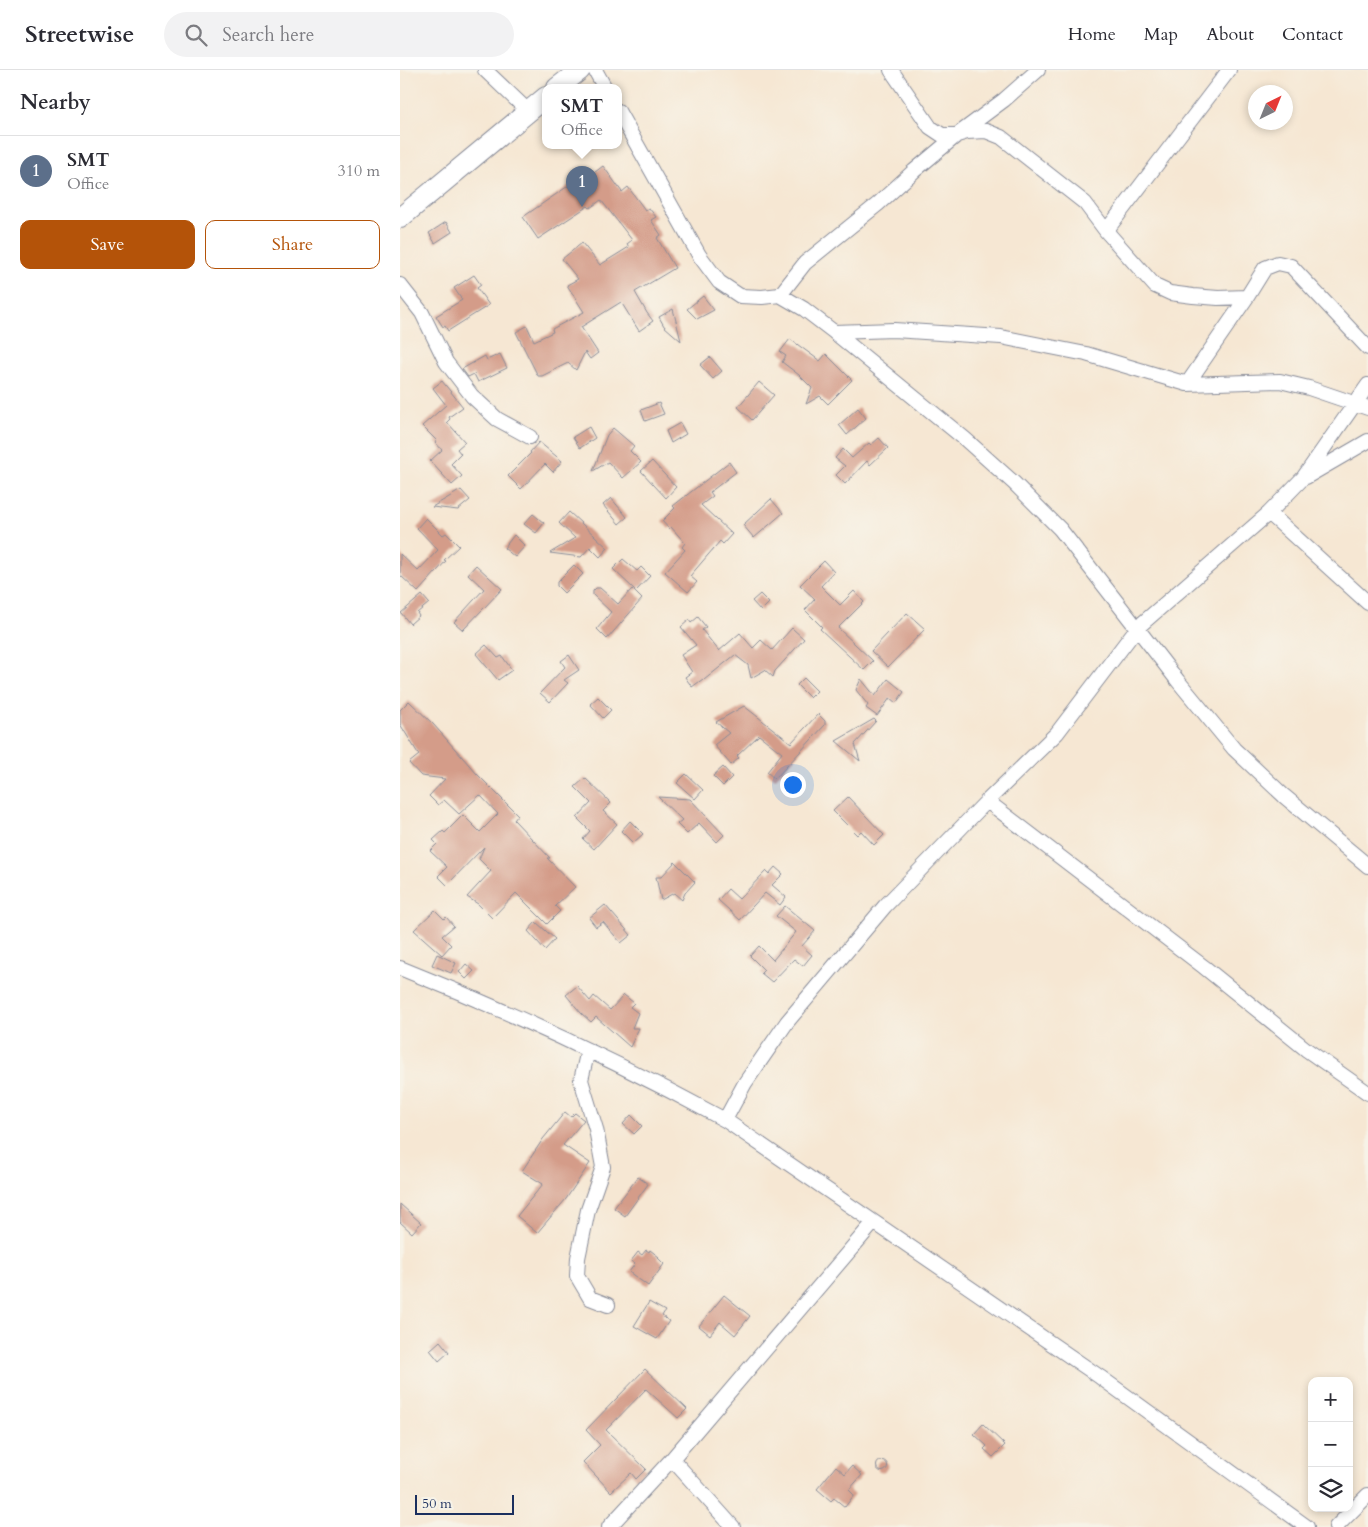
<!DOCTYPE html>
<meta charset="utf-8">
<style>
:root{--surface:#fff;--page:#f2f2f3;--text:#2b2b33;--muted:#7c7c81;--line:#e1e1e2;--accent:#b45309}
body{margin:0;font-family:Cardo,serif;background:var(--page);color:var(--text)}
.controls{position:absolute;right:15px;bottom:15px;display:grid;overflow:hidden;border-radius:10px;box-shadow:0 2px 8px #0003}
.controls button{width:45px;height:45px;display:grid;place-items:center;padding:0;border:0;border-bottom:1px solid var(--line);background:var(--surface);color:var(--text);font:25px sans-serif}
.compass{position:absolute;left:848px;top:15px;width:45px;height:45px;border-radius:50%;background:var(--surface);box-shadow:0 2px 8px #0003;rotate:43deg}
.scale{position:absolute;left:15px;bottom:12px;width:99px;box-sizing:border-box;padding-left:5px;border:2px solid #1b2f5e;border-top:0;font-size:14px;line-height:18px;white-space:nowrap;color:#1b2f5e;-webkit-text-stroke:4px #f7f3e8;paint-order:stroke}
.you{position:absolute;left:392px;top:714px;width:18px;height:18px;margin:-12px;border:4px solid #fff;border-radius:50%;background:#1a73e8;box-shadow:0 0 0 8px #1a73e833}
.badge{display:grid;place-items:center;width:32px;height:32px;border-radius:50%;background:var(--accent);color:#fff;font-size:16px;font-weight:700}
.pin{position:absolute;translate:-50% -41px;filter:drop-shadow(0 1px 2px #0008)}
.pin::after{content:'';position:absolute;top:26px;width:18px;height:15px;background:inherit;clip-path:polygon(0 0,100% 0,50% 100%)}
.popup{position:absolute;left:142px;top:14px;width:80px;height:65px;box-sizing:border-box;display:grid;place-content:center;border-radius:10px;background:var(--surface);filter:drop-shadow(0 1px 4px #0005);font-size:16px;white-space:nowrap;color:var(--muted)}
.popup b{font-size:19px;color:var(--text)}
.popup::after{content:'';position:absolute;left:50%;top:100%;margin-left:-10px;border:10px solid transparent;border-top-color:var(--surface)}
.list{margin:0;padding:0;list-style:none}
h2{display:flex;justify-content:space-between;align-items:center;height:65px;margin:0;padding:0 20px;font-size:21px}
h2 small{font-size:16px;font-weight:400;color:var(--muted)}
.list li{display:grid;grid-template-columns:32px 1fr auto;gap:15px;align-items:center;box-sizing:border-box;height:70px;padding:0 20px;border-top:1px solid var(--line)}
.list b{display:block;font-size:19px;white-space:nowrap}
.list p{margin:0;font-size:16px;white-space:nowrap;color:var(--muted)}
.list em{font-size:16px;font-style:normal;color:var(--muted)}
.actions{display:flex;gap:10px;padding:15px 20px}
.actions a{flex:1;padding:11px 0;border:1px solid var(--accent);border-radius:10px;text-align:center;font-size:18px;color:var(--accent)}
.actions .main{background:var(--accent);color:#fff}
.icon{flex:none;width:28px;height:28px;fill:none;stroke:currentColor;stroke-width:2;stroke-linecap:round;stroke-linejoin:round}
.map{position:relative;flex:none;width:968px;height:1457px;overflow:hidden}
header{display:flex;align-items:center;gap:30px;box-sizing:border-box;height:70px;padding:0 25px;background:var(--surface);border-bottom:1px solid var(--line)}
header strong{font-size:24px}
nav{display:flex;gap:28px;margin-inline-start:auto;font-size:18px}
.search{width:350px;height:45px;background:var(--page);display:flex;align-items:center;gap:12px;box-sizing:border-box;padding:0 18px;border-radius:28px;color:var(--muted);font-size:19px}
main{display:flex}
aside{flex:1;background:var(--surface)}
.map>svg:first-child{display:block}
.building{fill:#d49c89}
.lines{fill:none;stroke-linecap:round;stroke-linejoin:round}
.minor-casing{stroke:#888b98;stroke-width:16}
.highway-casing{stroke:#888b98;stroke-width:22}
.minor{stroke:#fff;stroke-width:14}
.highway{stroke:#fff;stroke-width:20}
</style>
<header>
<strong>Streetwise</strong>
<div class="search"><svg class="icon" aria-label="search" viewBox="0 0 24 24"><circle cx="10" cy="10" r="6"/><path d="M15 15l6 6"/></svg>Search here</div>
<nav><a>Home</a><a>Map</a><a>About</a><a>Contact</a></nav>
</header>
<main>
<aside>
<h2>Nearby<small></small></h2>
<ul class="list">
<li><span class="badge" style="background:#5c6f8a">1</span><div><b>SMT</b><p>Office</p></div><em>310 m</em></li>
</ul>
<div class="actions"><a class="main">Save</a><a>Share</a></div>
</aside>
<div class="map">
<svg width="968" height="1457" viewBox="0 0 968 1457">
<rect width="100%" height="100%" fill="#f7f3e8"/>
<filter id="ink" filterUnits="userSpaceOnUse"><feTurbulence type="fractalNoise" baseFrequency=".02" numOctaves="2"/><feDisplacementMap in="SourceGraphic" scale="10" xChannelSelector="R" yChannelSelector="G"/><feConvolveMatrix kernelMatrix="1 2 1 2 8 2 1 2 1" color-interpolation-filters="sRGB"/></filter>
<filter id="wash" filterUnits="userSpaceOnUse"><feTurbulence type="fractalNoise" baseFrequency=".0096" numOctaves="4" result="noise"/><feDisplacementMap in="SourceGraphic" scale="20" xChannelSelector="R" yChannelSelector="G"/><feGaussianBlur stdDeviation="1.12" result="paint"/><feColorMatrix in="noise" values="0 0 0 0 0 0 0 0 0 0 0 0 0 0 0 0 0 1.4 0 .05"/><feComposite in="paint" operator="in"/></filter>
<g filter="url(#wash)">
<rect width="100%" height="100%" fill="#f6e7d3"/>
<g id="blocks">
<path class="building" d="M203 96 222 122 228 117 245 140 249 138 256 147 251 150 261 165 257 168 275 198 235 222 247 243 253 251 239 261 221 232 181 257 198 283 190 289 185 282 176 300 168 293 142 306H138L116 262 127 256 134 271 153 262 152 259 184 242 167 215 178 209 162 189 182 173 200 195 229 177 227 174 232 170 201 130 190 138 188 136 138 169 123 147 171 114 174 118Z
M46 152 52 162 35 173 29 163Z
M74 205 81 215 77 218 89 235 48 261 45 256 43 257 36 246 62 230 54 218Z
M303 226 314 240 297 249 287 239Z
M273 239 281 271 264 256 259 247Z
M390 269 420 291 426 284 452 310 428 334 420 326 406 334 412 318 399 305 382 292 386 286 380 282Z
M100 284 107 298 78 312 74 304 68 307 62 299 85 286 87 290Z
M310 287 322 301 313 309 300 295Z
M42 311 63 337 49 347 50 349 47 352 65 372 57 379 61 384 51 394 62 406 52 415 30 391 42 380 35 372 37 371 22 356 46 335 33 318Z
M359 312 374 325 352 350 338 337Z
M259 333 264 344 245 351 241 340Z
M458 338 466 348 447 365 439 355Z
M280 353 286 364 271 373 266 361Z
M189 357 195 368 180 378 173 367Z
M213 358 234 376 230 381 241 392 223 408 208 392 193 401 207 365Z
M479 368 488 378 470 395 467 391 445 414 436 405 445 396 435 388 443 379 452 388 469 373 471 375Z
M139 372 162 391 153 402 145 394 121 419 108 406 131 383 130 382Z
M252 391 276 417 266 428 241 401Z
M329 392 336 402 310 422 313 426 301 435 332 464 323 474 320 471 290 506 297 512 288 522 265 502 285 480 282 477 285 473 271 457 269 459 262 451 275 438 273 436Z
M61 420 70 430 58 440 32 437Z
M211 428 227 447 219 454 203 435Z
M371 429 383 443 354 468 343 455Z
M169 442 208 478 200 487 190 477 181 487 150 483 175 468 159 453Z
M133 444 144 453 136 463 124 454Z
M26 448 43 465 46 463 59 476 44 490 46 491 18 522 0 505V484L18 501 38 480 17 458Z
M114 465 125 476 115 487 104 478Z
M223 489 237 501 241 497 250 506 236 521 213 499Z
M424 491 434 502 421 516 440 535 454 521 464 532 438 558 473 591 464 600 420 559 422 557 405 540 415 529 400 515Z
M76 495 102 519 63 560 54 552 84 519 68 504Z
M174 495 183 504 164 523 157 516V512Z
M196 518H200L218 534 232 519 242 529 207 569 197 559 211 542 193 525V521Z
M360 524 369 533 361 541 352 531Z
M22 525 29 533 17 543 19 546 10 554 1 543Z
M507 543 525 559 488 597 471 581Z
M298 547 306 557 302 560 319 581 340 563 353 578 361 570 372 580 392 558 404 569 375 601 373 607 365 600 351 608 348 595 335 585 304 610 303 609 292 617 285 607 292 602 281 585 296 575 281 557 289 550 291 553Z
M86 575 98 588 102 586 112 600 98 610 76 584Z
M169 585 179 600 164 610 168 613 150 632 140 623 165 597 161 591Z
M404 608 417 621 410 628 397 615Z
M461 609 475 626 488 609 504 622 496 633 490 628 477 646 466 638 468 635 456 620Z
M198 627 211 640 203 648 190 634Z
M9 631 33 654 77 704 118 745 114 750 150 788H147L175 817 155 836 160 841 147 854 116 823 92 848 78 834 67 827 91 801 79 789 84 777 47 815 38 806 47 797 30 781 37 774 33 770 43 761 45 763 63 745 80 762 98 744 80 725 59 744 44 730 38 735 29 726 45 709 21 706 9 693 19 685 0 654V640Z
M344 636 391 673 418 644 425 651V655L375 709 367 702 382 683 359 665 337 686 339 688 331 695 314 675 329 663 316 652Z
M474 649 476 651 455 674 460 691 436 671Z
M323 697 332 707 323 716 313 706Z
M286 704 303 720 295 729 277 713Z
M185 708 211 733 203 741 217 754 194 779 183 769 190 761 177 748 191 733 175 717Z
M258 727 290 729 324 765 317 772 299 753 287 764 277 754 282 750Z
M448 727 484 765 474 775 461 761 457 765 433 741Z
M230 751 243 764 233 773 221 761Z
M275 792 295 812 285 823 282 830 274 823 261 830 256 807H261Z
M375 797 383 804 372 815 386 827 380 835 365 823 340 850 318 830 328 819 339 829 366 801 369 804Z
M205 835 231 865 221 873 203 852 196 857 189 848Z
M385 836 415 861 402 876 412 885 403 896 394 889 372 912 361 903 364 900 350 886 359 876 373 890 396 862 376 846Z
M35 840 44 849 46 847 54 856 42 866 51 875 42 885 14 860Z
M136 852 155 869 145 880 128 861Z
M37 884 56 893 51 903 32 895Z
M66 894 74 901 66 909 59 902Z
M177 916 190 931 194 926 210 940 224 925 234 933 230 937 238 943 232 958H239L230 977 196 947 191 952 181 943 166 925Z
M165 1042 171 1047 175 1043 184 1050 163 1075 190 1093 166 1129 137 1163 117 1146 143 1114 122 1101 143 1069Z
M231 1045 242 1056 234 1064 223 1054Z
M238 1107 248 1114 225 1146 214 1138Z
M0 1134 21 1153 12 1163 0 1152Z
M246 1180 249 1182 250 1180 259 1187 258 1188 264 1194 248 1216 229 1202 235 1194 231 1191 238 1182 242 1185Z
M324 1225 350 1246 335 1265 320 1252 310 1265 299 1256Z
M249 1232 265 1241 262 1246 269 1251 257 1269 234 1256Z
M40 1271 49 1282 39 1291 30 1280Z
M245 1299 287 1339 278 1348 246 1319 206 1360 246 1399 236 1409 231 1403 211 1422 183 1392 200 1375 186 1360Z
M583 1354 605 1375 593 1387 584 1379 587 1376 574 1364Z
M476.5 1396a5.5 5.5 0 1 1 11 0a5.5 5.5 0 1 1-11 0Z
M436 1396 445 1404 452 1396 462 1405 449 1420 454 1425 445 1437 434 1428 431 1431 417 1419Z"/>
</g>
</g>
<g filter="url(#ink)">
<use href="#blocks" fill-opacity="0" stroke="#888b98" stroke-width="1"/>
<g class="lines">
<g class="minor-casing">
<path id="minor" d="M85 0 128 41
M195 0 205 18
M491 0 530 57 542 65H557L567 62 586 61 601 67 685 133 706 161 755 216 770 223 793 226 818 228 847 227 865 198 878 193 891 196 968 278
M218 41 299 185 319 212 340 226 362 227 380 225 404 239 434 262 565 369 614 413 660 459 778 611 834 679 884 726 968 796
M706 161 829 0
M0 215 22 243 46 292 72 326 97 349 130 367
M380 225 405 193 478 134 514 101 557 65 604 30 638 0
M434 262 494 260 601 267 686 284 787 314 880 311 909 318 968 338
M787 314 847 227
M906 407 968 371
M869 443 968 533
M587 731 804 897 907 980 968 1023
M0 898C111 942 220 993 325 1050L700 1307 907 1457
M188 980 181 1010 196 1059 203 1097 188 1140 178 1188 177 1206 190 1228 208 1235
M325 1050 345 1013 387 952 485 836 587 731 657 663 737 558 869 443 903 408 968 315
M272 1389 333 1457
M209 1457 272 1389 474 1152
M936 1457 968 1425"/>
</g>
<g class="highway-casing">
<path id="highway" d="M157 18 180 0
M0 148 146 27"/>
</g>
<use href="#minor" class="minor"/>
<use href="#highway" class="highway"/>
</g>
</g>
</svg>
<div class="controls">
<button>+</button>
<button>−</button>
<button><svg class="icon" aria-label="layers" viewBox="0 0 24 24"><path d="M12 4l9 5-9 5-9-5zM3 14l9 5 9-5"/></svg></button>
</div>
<svg class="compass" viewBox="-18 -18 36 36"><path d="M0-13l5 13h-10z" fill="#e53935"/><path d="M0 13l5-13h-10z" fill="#7c7c81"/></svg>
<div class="scale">50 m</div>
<div class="you"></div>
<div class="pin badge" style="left:182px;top:137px;background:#5c6f8a">1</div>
<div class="popup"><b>SMT</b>Office</div>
</div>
</main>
